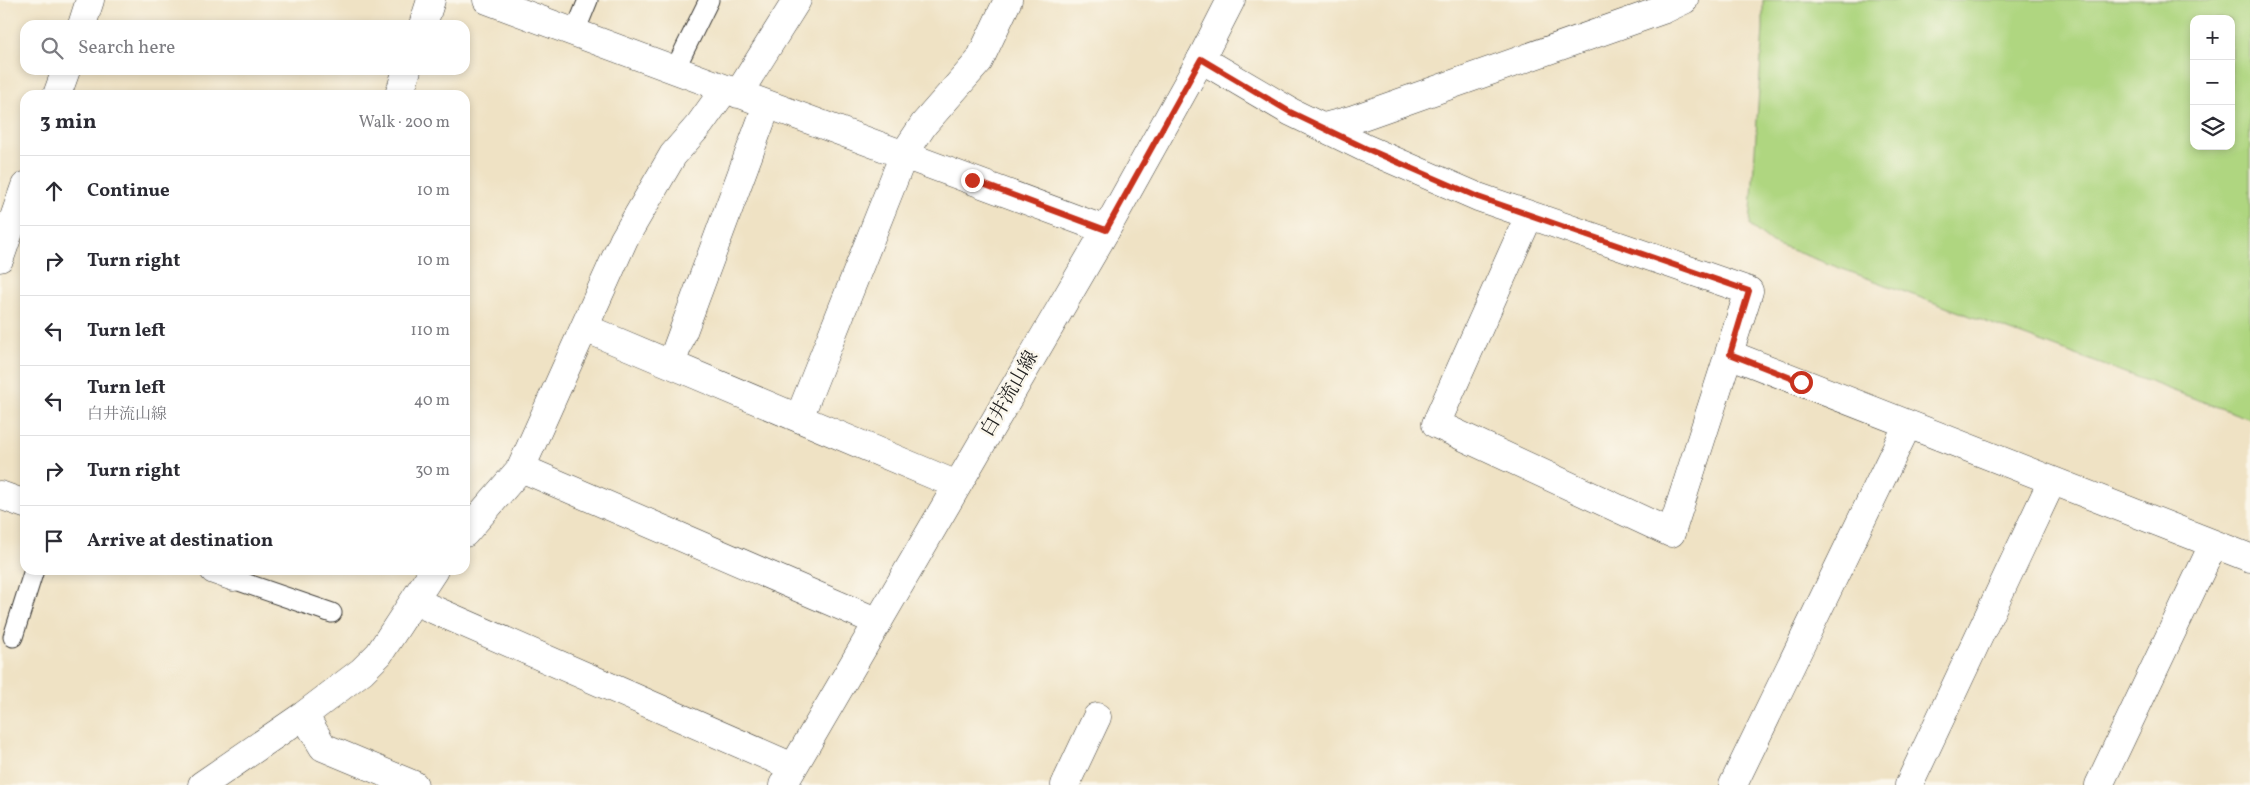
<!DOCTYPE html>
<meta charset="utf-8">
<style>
:root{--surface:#fff;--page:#f7f7f7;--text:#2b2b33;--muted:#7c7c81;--line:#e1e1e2}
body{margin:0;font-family:Vollkorn,"Noto Serif JP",serif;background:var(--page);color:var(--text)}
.controls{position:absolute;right:15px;top:15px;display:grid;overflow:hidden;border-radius:10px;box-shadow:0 2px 8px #0003}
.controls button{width:45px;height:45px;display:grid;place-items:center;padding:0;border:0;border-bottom:1px solid var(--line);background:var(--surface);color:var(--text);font:25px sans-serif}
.stop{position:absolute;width:15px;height:15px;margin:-11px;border:4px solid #c8321e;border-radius:50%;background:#fff}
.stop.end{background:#c8321e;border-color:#fff;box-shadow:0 1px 5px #0008}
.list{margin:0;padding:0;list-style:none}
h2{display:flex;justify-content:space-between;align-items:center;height:65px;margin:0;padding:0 20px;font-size:21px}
h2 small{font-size:16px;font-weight:400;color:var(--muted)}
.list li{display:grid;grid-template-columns:32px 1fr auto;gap:15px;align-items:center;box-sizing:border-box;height:70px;padding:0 20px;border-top:1px solid var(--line)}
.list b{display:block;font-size:19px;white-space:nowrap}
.list p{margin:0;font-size:16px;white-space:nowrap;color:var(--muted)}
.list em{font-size:16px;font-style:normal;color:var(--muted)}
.icon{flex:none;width:28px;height:28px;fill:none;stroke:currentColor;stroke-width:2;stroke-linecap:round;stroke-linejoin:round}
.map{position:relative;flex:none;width:2250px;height:785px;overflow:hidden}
.search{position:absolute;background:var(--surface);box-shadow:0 2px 8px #0003;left:20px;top:20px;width:450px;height:55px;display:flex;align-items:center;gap:12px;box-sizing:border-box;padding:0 18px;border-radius:15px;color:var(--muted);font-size:19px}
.panel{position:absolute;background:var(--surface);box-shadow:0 2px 8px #0003;left:20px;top:90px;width:450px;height:485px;border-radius:15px}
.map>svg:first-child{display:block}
.green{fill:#afd680;stroke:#66794e;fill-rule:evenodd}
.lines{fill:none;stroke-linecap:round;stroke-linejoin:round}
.lane-casing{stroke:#3c3a35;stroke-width:21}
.street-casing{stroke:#3c3a35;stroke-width:29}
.secondary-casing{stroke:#3c3a35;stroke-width:29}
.lane{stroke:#fff;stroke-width:19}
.street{stroke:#fff;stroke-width:28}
.secondary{stroke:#fff;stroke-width:28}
.route{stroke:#c8321e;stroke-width:6}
.labels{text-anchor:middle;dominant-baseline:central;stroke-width:5;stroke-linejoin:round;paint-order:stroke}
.street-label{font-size:19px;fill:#1c1c1c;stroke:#fbf7ec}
</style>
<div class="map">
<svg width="2250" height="785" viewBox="0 0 2250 785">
<rect width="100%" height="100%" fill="#fbf7ec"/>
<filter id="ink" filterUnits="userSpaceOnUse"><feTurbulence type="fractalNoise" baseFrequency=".02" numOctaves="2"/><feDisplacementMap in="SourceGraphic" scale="10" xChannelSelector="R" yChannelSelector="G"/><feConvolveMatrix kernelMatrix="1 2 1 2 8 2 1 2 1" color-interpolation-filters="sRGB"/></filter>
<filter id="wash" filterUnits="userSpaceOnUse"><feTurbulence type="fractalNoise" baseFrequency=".0096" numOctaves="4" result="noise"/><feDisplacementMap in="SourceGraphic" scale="20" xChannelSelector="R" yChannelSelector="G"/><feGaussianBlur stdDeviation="1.12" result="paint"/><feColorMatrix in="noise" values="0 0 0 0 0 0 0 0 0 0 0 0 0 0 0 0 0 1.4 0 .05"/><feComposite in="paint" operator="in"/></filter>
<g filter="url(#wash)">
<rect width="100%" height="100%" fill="#efe2c4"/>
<path class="green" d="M1763 0H2250V419L1772 243 1750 226 1763 29ZM2194 19H2231V146H2194Z"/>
</g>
<g filter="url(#ink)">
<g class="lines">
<g class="lane-casing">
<path id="lane" d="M575 32 588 0
M674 71 709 0
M234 577 236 580 332 613
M13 637 34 570"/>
</g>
<g class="street-casing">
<path id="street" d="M487 0 1106 230
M82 25 90 0
M423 25 431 0
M1201 59 1291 112 1365 148 1478 197 1749 291 1671 533 1436 424 1529 216
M738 94 797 0
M57 95 66 70
M399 95 407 70
M1324 127 1354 119 1665 9 1684 0
M0 258 25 186
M585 328 957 485
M1729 354 2250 558
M671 364 767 105
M799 418 904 154 924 124 979 61 1008 0
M521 468 878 622
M0 495 25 504
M465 533 521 468 624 239 673 155 700 124 725 89
M214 570 234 577 236 570
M414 601 793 767
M304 715 323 747 414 785
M202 785 304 715 362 671 379 654 434 570
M1065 785 1097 717
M1733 785 1908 424
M1909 785 2052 481
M2099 785 2213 545"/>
</g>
<g class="secondary-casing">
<path id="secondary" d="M783 785 1106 230 1201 59 1231 0"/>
</g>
<use href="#lane" class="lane"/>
<use href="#street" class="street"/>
<use href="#secondary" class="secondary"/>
</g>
</g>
<g class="lines" filter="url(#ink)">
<path class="route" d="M972 180 1106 230 1201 59 1290 112 1365 148 1478 197 1749 291 1730 354 1801 382"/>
</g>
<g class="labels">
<g class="street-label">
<text transform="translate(1010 394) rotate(-60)">白井流山線</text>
</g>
</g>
</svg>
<div class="controls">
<button>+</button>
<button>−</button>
<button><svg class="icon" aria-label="layers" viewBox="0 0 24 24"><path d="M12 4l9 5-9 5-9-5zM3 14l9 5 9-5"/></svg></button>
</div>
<div class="stop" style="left:1801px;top:382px"></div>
<div class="stop end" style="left:972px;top:180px"></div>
<div class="search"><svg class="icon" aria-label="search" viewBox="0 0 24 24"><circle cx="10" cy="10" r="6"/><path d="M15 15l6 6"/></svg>Search here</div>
<section class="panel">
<h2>3 min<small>Walk · 200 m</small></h2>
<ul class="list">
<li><svg class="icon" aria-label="ahead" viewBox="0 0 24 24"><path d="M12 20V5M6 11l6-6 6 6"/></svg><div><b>Continue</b></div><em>10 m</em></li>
<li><svg class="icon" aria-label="right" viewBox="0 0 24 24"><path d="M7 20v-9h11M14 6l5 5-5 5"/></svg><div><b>Turn right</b></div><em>10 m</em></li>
<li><svg class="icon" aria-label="left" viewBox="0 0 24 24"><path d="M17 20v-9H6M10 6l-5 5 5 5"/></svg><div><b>Turn left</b></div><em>110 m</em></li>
<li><svg class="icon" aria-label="left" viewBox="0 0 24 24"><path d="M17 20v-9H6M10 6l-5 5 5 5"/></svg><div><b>Turn left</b><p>白井流山線</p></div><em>40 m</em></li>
<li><svg class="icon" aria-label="right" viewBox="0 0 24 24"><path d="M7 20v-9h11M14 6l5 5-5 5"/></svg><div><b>Turn right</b></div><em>30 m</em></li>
<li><svg class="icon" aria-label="arrive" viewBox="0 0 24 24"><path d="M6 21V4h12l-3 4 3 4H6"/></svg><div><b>Arrive at destination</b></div></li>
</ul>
</section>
</div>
